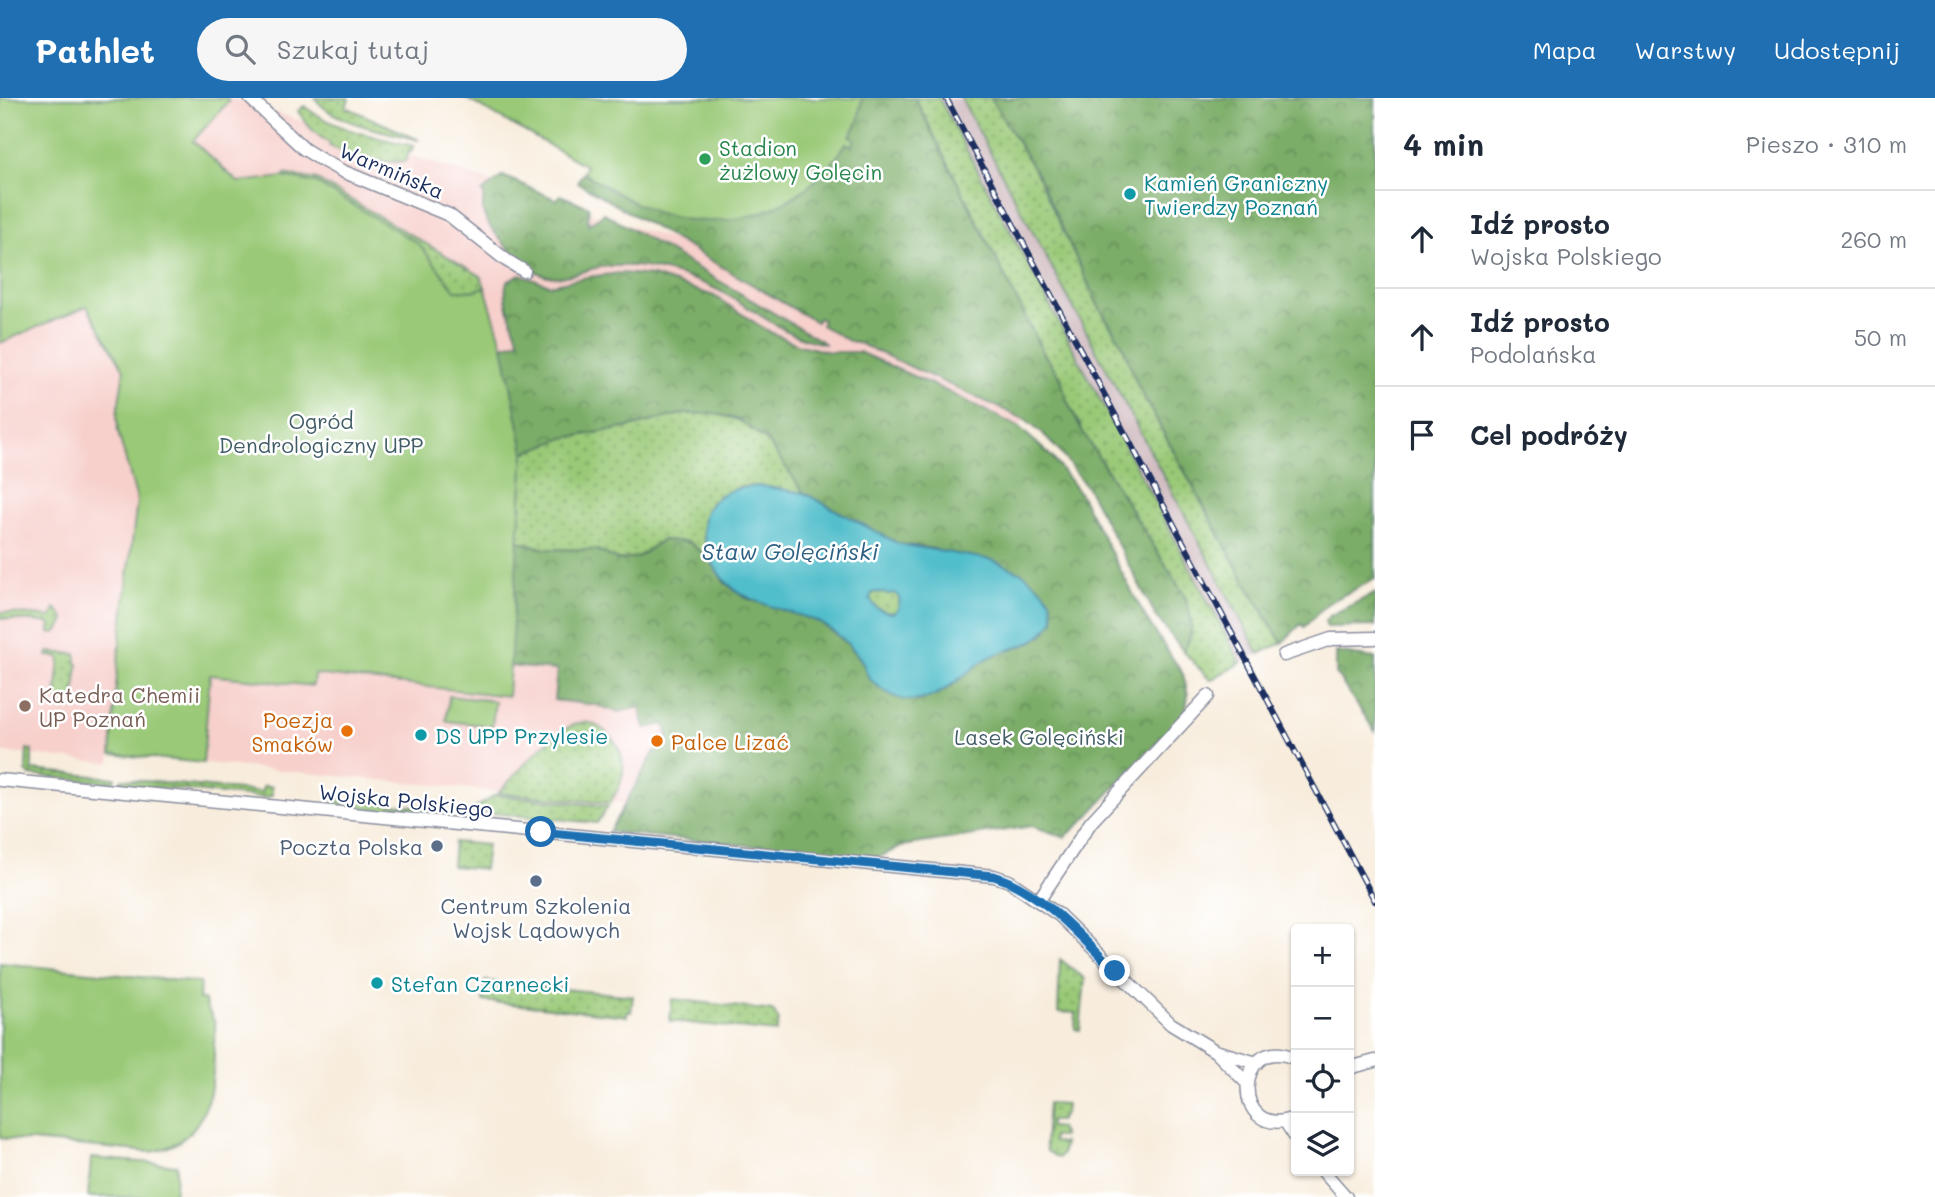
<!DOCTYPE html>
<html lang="pl">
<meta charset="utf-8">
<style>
:root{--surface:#fff;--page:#f6f6f7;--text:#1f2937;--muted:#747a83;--line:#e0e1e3;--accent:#1f6fb2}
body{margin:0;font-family:Mali,sans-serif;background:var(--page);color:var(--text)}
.controls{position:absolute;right:21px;bottom:21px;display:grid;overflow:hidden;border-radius:7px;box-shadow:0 2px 5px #0004}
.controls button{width:63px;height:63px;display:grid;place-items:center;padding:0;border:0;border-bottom:2px solid var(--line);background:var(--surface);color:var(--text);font:35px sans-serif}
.stop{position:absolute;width:21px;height:21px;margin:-16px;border:5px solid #1f6fb2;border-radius:50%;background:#fff}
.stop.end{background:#1f6fb2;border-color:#fff;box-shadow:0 2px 7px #0008}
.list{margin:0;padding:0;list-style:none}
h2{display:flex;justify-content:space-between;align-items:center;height:91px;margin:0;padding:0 28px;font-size:30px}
h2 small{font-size:23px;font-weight:400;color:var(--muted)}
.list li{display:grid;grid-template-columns:46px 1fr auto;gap:21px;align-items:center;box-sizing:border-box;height:98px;padding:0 28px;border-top:2px solid var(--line)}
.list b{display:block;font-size:26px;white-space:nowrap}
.list p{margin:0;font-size:23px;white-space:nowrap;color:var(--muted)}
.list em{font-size:23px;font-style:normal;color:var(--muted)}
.icon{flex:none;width:38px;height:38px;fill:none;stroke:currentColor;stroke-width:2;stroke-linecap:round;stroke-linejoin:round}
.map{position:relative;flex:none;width:1375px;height:1099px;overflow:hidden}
header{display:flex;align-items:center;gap:42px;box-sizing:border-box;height:98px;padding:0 35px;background:var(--accent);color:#fff}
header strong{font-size:33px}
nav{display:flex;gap:38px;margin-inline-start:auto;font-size:24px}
.search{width:490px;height:63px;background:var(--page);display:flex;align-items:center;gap:18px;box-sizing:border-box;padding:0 24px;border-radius:38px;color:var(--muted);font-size:26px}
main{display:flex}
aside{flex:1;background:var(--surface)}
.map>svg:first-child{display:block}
.built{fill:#f7d0cc}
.industrial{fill:#d2bec3}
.grass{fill:url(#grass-dots);stroke:#5a7c6a;stroke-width:2}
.forest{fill:url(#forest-crowns);stroke:#4b6e63;stroke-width:2}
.green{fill:#9ac977;stroke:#5a7c6a;stroke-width:2}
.water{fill:#51becb;stroke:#367694;stroke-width:2;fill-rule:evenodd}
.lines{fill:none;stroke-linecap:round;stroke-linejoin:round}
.minor-casing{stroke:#8a8e9e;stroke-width:15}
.minor{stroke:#fff;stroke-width:12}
.rail-casing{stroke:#1b2f5e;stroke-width:6}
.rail{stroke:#fff;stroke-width:3.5;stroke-dasharray:10;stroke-linecap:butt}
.route{stroke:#1f6fb2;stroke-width:9}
.leisure-dot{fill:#2e9e5b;stroke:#fff;stroke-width:2.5}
.culture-dot{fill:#0f9aa8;stroke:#fff;stroke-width:2.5}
.education-dot{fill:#8d6e63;stroke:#fff;stroke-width:2.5}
.food-dot{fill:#e8710a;stroke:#fff;stroke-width:2.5}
.service-dot{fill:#5c6f8a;stroke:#fff;stroke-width:2.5}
.labels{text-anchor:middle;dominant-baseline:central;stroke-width:5;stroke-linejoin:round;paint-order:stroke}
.leisure-label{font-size:21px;fill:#27864d;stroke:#fff;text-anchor:start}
.street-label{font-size:21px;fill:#1b2f5e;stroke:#fff}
.culture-label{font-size:21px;fill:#0d838f;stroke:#fff;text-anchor:start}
.park-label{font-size:21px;fill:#415d66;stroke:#fff}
.education-label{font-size:21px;fill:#785e54;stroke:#fff;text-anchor:start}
.food-label{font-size:21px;fill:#c56008;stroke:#fff;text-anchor:end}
.service-label{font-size:21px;fill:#4e5e75;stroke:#fff;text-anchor:end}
.water-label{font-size:23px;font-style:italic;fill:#2e6184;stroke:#fff}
</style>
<header>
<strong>Pathlet</strong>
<div class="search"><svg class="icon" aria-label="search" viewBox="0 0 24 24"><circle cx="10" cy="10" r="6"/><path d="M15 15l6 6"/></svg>Szukaj tutaj</div>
<nav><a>Mapa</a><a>Warstwy</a><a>Udostępnij</a></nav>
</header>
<main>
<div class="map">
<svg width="1375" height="1099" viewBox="0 0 1375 1099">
<defs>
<pattern id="grass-dots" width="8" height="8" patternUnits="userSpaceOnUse" patternTransform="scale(1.75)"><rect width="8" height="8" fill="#9ac977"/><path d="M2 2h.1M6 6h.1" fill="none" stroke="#7da465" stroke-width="1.8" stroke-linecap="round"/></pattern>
<pattern id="forest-crowns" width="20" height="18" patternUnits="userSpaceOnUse" patternTransform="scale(1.75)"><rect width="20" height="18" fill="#7bad68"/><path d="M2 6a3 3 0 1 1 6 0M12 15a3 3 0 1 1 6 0" fill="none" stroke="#648d59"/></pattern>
</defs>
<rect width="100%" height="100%" fill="#fff"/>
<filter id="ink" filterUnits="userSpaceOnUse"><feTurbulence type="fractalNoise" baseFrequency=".0143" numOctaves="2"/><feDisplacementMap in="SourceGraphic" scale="14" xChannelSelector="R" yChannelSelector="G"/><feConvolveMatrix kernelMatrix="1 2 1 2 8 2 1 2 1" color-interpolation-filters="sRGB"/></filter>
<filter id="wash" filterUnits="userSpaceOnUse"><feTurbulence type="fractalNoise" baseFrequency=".00686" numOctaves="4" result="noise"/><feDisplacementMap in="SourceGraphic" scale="28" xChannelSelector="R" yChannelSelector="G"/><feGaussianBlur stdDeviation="1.57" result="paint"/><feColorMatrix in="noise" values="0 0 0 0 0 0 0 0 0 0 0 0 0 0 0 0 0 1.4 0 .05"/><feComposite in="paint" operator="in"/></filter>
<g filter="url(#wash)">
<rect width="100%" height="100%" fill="#f8eddd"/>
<path class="built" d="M0 0H230L742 164 1052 288 947 419 861 646 627 706 111 656 110 665 0 654Z"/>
<path class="industrial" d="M939 0H961L1259 556 1241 565Z"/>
<path class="grass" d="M315 0H348L349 1 346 9 419 42C390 34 332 26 315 0Z
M915 0H939L1241 565 1210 582 1183 553C1196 535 1192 518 1184 497L1083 334 1066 301 1061 280 1044 256Z
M961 0H991L1037 76 1098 207 1123 248 1138 288 1244 482 1282 545 1259 556Z
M304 8C336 33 374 38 413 48L411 54 409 53 406 63C384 65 364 64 343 57L344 54 329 48 330 45C315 37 306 27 298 13Z
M285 76 317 82 481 178 485 189 473 193 455 192 316 85 284 79Z
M713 315C721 317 731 319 739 322 769 336 787 369 804 395L761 388 740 389 719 398 703 438 710 461 689 444 662 442 638 459 618 462 597 452 545 451 518 443 524 355 564 340 625 330 681 316Z
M877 494 888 496 894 495C901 499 900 504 898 511L893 515C882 514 875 511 870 501L872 495Z
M55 510 63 518 64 523 57 534 50 535V525L0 520V514L52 519Z
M48 554 76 556V565L78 566 74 602 56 600 60 559 47 558Z
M583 624C606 626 626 651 623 675 622 685 616 696 610 705L498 695C519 674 553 629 583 624Z
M27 651 32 652V672L115 680 113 685 29 677 26 673Z
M122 681 261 694 264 688 272 689V697L266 700 120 686Z
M495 697 608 708 597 725 471 713Z
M334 702 440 710 441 714 430 717 335 707Z
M454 744 487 747 484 771 452 768Z
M1060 861 1085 881 1080 932 1075 931 1076 915 1058 914Z
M485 883 633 898 631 914H627V918L483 903Z
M672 901 773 913 779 923 776 934 670 923Z
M1048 1005 1066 1006 1065 1015 1060 1023H1050V1029L1061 1030V1035H1063V1039H1053V1044L1064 1045 1062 1057 1058 1060 1047 1053 1045 1045Z"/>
<path class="forest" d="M862 0H915L1044 256 1061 280 1066 301 1083 334 1184 497C1192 518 1196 535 1183 553L1156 518 1088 391 1059 353 1043 336 1024 321 861 246 851 244 821 227 823 222 818 220 816 224 577 84 583 75C608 89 632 105 659 115 682 123 705 124 728 121 783 113 815 90 846 45L852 48 850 39 858 24Z
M991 0H1375V481L1328 505 1304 529 1301 526 1282 545 1244 482 1138 288 1123 248 1098 207 1037 76Z
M503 78 557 102 560 97 589 109 588 127 604 115 826 246C783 240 754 209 716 191 698 182 675 175 655 171 638 167 619 167 601 169 581 172 559 185 539 175 522 167 491 135 484 117 482 110 483 104 484 96L482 94Z
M621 175 653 178 714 198 768 233 799 247 830 254H859L940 290 1019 329 1052 359 1080 396 1147 522 1183 576 1188 597 1186 611 1182 618 1085 721 1065 739 1032 728 902 748 878 760 609 734 655 653 670 650 665 626 645 630 640 609 618 614 596 607 554 602 557 572 509 568 518 443 545 451 597 452 618 462 638 459 662 442 689 444 710 461 724 484 746 500 820 524 848 546 862 563 869 579 923 602C931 598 940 595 947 591 961 582 972 569 986 561 1016 545 1034 554 1054 522L935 451 899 446 804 395 767 343 739 322 713 315 681 316 625 330 564 340 524 355 503 248 519 243C514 226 501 201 507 183L520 176 550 187 587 179Z
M1375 495V528L1327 529 1325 523 1329 518Z
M1336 554 1375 560V633L1336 576Z"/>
<path class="green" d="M0 0H227L229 3 193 43 238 84 284 79 316 85 419 146 455 192 473 193 485 189 503 248 524 355 508 598 314 576 313 588 210 577 203 665 111 656 118 563 137 402 118 334 117 317 124 272 87 208 0 245Z
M465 0H862L858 24 850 38 855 42 852 48 846 45C810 108 730 139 659 115 632 106 608 89 583 75L586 68Z
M449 598 495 603 492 628 446 623Z
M0 865 200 885 199 901 205 902C205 911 213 917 215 926 216 933 214 941 214 948 215 995 204 1045 151 1054L0 1040Z
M91 1060 177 1067 174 1099H88Z"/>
<path class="water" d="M761 388 804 395 899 446 993 462 1024 476 1042 491 1051 503 1054 521C1032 556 1013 544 983 563 956 582 926 617 890 596 883 592 875 587 869 580 866 575 865 570 863 565 854 549 836 534 821 525 813 521 804 519 795 516 755 503 720 496 707 450 704 440 701 423 706 413 717 392 739 389 761 388ZM877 494 888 496 894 495C901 499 900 504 898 511L893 515C882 514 875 511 870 501L872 495Z"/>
</g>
<g filter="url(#ink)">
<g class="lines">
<g class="minor-casing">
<path id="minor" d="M250 0 304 51 320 61 342 73 449 117 506 162 524 173
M1284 557 1331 541 1375 540
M0 682 994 778 1009 783 1059 817 1171 926 1215 953 1257 965
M1039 802 1091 724 1208 598
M1215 953 1246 984
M1296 961C1233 931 1230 1048 1296 1019
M1349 970 1375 963
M1285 1023 1296 1040
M1323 1073 1346 1099"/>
</g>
<use href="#minor" class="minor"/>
<g class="rail-casing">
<path id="rail" d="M946 0 1375 803"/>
</g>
<use href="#rail" class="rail"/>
</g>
</g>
<g class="lines" filter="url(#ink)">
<path class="route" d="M541 734 994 778C1043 794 1079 837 1115 873"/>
</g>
<circle class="leisure-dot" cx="705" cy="61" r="7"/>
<g class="culture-dot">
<circle cx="1130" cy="96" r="7"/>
<circle cx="421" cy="637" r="7"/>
<circle cx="377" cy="885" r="7"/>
</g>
<circle class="education-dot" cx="25" cy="608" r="7"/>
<g class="food-dot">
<circle cx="347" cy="633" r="7"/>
<circle cx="657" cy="643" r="7"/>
</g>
<g class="service-dot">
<circle cx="437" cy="748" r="7"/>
<circle cx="536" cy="783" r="7"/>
</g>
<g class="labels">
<g class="leisure-label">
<text x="719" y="49">Stadion<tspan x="719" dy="24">żużlowy Golęcin</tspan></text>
</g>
<g class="street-label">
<text transform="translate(392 72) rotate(23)">Warmińska</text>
<text transform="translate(406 702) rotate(6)">Wojska Polskiego</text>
</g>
<g class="culture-label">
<text x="1144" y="84">Kamień Graniczny<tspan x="1144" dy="24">Twierdzy Poznań</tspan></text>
<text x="435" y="637">DS UPP Przylesie</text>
<text x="391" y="885">Stefan Czarnecki</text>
</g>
<g class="park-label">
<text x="321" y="322">Ogród<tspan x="321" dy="24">Dendrologiczny UPP</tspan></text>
<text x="1039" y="638">Lasek Golęciński</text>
</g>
<g class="education-label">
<text x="39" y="596">Katedra Chemii<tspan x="39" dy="24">UP Poznań</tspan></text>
</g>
<g class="food-label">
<text x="333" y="621">Poezja<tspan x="333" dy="24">Smaków</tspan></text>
<text x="671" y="643" text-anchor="start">Palce Lizać</text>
</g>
<g class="service-label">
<text x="423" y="748">Poczta Polska</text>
<text x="536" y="807" text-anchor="middle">Centrum Szkolenia<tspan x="536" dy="24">Wojsk Lądowych</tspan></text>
</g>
<g class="water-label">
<text x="790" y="453">Staw Golęciński</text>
</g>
</g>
</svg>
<div class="controls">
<button>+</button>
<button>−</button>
<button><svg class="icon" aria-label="locate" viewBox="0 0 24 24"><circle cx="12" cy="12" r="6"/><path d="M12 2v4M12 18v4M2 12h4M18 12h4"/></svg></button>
<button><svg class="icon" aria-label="layers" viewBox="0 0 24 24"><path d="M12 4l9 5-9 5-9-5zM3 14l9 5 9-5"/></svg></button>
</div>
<div class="stop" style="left:541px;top:734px"></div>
<div class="stop end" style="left:1115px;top:873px"></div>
</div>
<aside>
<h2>4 min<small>Pieszo · 310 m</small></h2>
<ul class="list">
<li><svg class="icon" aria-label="ahead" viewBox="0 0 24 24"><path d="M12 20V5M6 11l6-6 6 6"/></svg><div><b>Idź prosto</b><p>Wojska Polskiego</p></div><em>260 m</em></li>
<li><svg class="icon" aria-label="ahead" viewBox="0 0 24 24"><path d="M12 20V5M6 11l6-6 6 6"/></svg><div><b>Idź prosto</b><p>Podolańska</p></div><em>50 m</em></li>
<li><svg class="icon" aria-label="arrive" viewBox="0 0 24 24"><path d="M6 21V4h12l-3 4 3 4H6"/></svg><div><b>Cel podróży</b></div></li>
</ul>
</aside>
</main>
